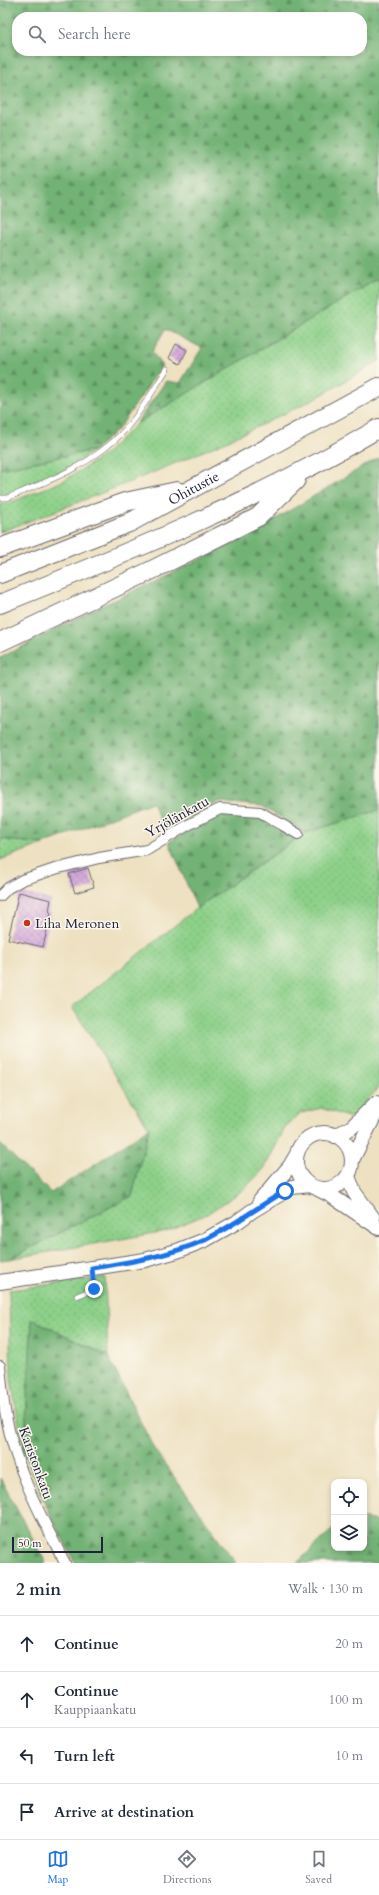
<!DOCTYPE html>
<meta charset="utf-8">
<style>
:root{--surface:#fff;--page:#f6f6f7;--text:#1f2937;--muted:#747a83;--line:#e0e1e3;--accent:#1a73e8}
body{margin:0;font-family:Cardo,serif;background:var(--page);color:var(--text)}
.controls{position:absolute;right:12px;bottom:12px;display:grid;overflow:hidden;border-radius:8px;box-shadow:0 2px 6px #0003}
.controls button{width:36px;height:36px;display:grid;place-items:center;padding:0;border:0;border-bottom:1px solid var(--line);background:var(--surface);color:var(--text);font:20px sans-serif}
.scale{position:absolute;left:12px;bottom:10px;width:91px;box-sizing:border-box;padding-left:4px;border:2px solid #22223b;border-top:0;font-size:11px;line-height:14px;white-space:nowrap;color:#22223b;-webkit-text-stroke:3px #fbf7ec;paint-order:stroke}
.stop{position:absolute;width:12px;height:12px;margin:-9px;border:3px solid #1a73e8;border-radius:50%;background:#fff}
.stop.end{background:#1a73e8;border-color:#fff;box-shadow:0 1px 4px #0008}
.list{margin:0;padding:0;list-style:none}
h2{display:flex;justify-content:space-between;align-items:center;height:52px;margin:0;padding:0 16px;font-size:17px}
h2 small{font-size:13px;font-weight:400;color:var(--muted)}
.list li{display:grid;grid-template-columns:26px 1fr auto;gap:12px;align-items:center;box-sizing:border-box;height:56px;padding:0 16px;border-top:1px solid var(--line)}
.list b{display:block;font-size:15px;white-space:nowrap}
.list p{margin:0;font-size:13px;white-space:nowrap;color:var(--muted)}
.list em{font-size:13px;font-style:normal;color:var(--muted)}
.icon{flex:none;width:22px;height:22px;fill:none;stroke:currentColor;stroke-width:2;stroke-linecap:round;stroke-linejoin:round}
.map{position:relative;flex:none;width:379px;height:1563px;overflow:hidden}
.search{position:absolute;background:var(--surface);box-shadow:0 2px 6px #0003;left:12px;right:12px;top:12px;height:44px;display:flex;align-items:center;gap:10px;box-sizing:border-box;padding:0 14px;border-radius:16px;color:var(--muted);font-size:15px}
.sheet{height:276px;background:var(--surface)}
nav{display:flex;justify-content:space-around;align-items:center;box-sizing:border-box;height:56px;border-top:1px solid var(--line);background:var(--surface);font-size:11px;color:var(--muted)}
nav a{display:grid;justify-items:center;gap:2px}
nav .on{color:var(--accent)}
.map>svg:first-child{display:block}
.grass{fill:url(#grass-dots);stroke:#587962}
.forest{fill:url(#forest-firs);stroke:#4a6a58;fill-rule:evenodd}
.building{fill:url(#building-cross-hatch)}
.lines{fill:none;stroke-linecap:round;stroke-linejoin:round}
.lane-casing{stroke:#69656a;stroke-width:6}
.street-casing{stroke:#69656a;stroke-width:12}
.secondary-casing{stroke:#69656a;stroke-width:16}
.highway-casing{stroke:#69656a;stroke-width:20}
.lane{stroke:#fff;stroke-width:5}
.street{stroke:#fff;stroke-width:10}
.secondary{stroke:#fff;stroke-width:14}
.highway{stroke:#fff;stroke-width:18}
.route{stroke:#1a73e8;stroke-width:5}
.poi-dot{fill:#c8321e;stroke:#fbf7ec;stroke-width:1.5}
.labels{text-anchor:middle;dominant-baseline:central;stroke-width:3;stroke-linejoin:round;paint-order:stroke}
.street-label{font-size:14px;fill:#22223b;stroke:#fbf7ec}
.poi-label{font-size:14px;fill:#22223b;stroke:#fbf7ec;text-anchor:start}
</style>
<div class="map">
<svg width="379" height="1563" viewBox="0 0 379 1563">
<defs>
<pattern id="grass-dots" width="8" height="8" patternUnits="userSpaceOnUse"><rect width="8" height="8" fill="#8dd089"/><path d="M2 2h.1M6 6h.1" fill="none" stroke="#79b277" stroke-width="1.8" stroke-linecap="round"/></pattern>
<pattern id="forest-firs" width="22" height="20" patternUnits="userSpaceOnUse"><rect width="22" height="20" fill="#72b275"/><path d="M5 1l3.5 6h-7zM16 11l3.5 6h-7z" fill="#5d9061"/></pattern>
<pattern id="building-cross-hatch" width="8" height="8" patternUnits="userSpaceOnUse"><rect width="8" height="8" fill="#d1a2d9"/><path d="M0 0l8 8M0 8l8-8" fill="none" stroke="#a984b1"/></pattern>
</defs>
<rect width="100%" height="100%" fill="#fbf7ec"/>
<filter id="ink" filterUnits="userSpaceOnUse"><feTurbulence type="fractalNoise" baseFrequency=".025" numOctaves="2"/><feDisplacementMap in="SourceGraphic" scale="8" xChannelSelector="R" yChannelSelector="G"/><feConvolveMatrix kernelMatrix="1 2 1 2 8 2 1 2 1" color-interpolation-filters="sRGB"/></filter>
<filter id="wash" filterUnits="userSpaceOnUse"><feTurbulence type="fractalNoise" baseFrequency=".012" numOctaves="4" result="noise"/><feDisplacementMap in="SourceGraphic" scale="16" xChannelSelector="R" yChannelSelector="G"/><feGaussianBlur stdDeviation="0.9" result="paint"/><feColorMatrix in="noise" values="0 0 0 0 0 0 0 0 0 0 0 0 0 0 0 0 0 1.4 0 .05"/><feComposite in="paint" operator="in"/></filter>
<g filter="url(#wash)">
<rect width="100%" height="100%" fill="#eee1c1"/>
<path class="grass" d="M379 278V361C353 376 327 393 300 406 203 455 101 494 0 532V503H9L63 481 103 456 136 424Z
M95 450 52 478 6 495 0 496V469Z
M379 810V1087L351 1118 321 1108 301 1113 286 1126 264 1169 243 1190 207 1214 166 1231 9 1259 132 1196 149 1128 72 1007 197 908 305 833Z
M0 839 43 844 0 860Z
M105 1277 108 1356 32 1319 24 1453 11 1380 9 1290Z"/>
<path class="forest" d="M0 0H379V278L136 424 166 381 180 383 202 348 165 329 152 352 162 366 120 427 95 450 0 469ZM17 17H362V51H17Z
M379 457V810L305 833 262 806 219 802 165 832 152 802 43 844 0 839V658L87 613 239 541Z
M220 814 259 817 296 839 197 908 169 842Z
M149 1128 132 1196 9 1259 0 1260V1144L51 1193Z
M32 1319 108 1356 154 1449 236 1563H75L49 1512 24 1453Z
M0 1478 46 1563H0Z
M364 1518 379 1522V1563H297L334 1528V1548H364Z"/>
<g id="blocks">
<path class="building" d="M176 344 187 350 180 364 169 358Z
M88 868 94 887 75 893 69 874Z
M19 892 51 900 49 911 51 913 43 947 8 939Z"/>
</g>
</g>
<g filter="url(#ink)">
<use href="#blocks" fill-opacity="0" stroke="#69656a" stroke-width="1"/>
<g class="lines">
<g class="lane-casing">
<path id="lane" d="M0 498H7C49 481 94 464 125 430 141 412 154 389 167 369
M77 1296 94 1289 92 1269"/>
</g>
<g class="street-casing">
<path id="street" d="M0 896 8 888 22 880 55 869 99 858 147 850 188 825 220 809 260 812 298 834
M0 1366C2 1384 3 1403 7 1421 17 1472 42 1518 65 1563"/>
</g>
<g class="secondary-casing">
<path id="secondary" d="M296 1161a28 28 0 1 1 56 0a28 28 0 1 1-56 0Z
M335 1136 352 1127 376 1103
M352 1160 379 1107
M348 1176 354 1192 373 1218
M318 1189 330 1195 379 1228
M260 1201 290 1166 297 1154
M0 1282 145 1260 177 1251 205 1240 237 1222 252 1211 292 1187 310 1185"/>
</g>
<g class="highway-casing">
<g id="highway">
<path d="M0 548 125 502 177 491"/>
<path id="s1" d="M0 574 129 523 379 387"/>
<path d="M0 604C130 552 259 500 379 428"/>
<path d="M0 642 148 572 258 517 296 480"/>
</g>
</g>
<use href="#lane" class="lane"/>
<use href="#street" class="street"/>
<use href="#secondary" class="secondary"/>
<use href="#highway" class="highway"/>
</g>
</g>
<g class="lines" filter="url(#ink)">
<path class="route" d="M94 1289 92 1268C131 1262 169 1256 205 1240 233 1226 258 1207 285 1191"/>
</g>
<circle class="poi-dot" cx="27" cy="923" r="4"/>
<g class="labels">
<g class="street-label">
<text stroke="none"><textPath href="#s1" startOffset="212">Ohitustie</textPath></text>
<text transform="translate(177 817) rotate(-29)">Yrjölänkatu</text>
<text transform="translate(36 1463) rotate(70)">Karistonkatu</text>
</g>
<g class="poi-label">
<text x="35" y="923">Liha Meronen</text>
</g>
</g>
</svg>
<div class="controls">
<button><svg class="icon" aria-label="locate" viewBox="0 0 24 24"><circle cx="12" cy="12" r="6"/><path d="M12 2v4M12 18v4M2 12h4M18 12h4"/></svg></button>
<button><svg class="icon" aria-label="layers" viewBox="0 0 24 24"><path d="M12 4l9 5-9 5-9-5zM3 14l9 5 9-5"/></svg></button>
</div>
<div class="scale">50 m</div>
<div class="stop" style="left:285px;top:1191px"></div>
<div class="stop end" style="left:94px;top:1289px"></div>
<div class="search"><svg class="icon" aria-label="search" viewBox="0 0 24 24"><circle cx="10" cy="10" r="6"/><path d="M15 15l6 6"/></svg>Search here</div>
</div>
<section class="sheet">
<h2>2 min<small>Walk · 130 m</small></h2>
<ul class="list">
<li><svg class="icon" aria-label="ahead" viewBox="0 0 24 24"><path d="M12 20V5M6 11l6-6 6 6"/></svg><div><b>Continue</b></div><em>20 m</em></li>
<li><svg class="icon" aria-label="ahead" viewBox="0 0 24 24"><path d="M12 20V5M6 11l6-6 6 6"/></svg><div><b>Continue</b><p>Kauppiaankatu</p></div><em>100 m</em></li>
<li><svg class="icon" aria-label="left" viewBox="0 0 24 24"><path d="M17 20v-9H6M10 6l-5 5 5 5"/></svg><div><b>Turn left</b></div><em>10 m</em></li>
<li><svg class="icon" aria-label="arrive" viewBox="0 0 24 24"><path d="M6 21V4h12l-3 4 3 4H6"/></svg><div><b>Arrive at destination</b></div></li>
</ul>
</section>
<nav>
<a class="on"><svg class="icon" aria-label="map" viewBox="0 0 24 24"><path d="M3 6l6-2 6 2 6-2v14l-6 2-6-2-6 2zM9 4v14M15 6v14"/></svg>Map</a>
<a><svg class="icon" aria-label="directions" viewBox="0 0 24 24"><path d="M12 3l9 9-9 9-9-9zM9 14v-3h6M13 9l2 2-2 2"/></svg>Directions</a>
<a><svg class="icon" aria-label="saved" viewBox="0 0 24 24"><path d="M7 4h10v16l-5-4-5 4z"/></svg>Saved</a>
</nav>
